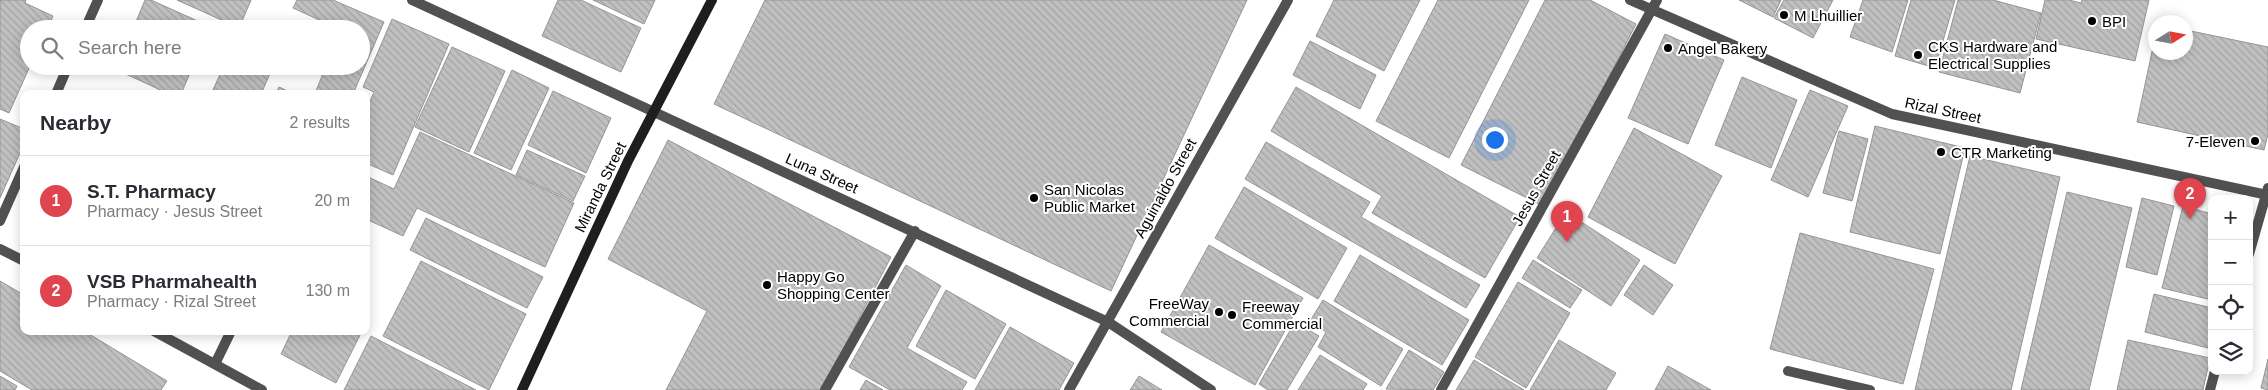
<!DOCTYPE html>
<meta charset="utf-8">
<style>
:root{--surface:#fff;--page:#f2f2f3;--text:#2b2b33;--muted:#7c7c81;--line:#e1e1e2;--accent:#000}
body{margin:0;font-family:Helvetica,sans-serif;background:var(--page);color:var(--text)}
.controls{position:absolute;right:15px;bottom:15px;display:grid;overflow:hidden;border-radius:10px;box-shadow:0 2px 12px #0003}
.controls button{width:45px;height:45px;display:grid;place-items:center;padding:0;border:0;border-bottom:1px solid var(--line);background:var(--surface);color:var(--text);font:25px sans-serif}
.compass{position:absolute;left:2148px;top:15px;width:45px;height:45px;border-radius:50%;background:var(--surface);box-shadow:0 2px 12px #0003;rotate:79deg}
.you{position:absolute;left:1494px;top:139px;width:18px;height:18px;margin:-12px;border:4px solid #fff;border-radius:50%;background:#1a73e8;box-shadow:0 0 0 8px #1a73e833}
.badge{display:grid;place-items:center;width:32px;height:32px;border-radius:50%;background:var(--accent);color:#fff;font-size:16px;font-weight:700}
.pin{position:absolute;translate:-50% -41px;filter:drop-shadow(0 1px 2px #0008)}
.pin::after{content:'';position:absolute;top:26px;width:18px;height:15px;background:inherit;clip-path:polygon(0 0,100% 0,50% 100%)}
.list{margin:0;padding:0;list-style:none}
h2{display:flex;justify-content:space-between;align-items:center;height:65px;margin:0;padding:0 20px;font-size:21px}
h2 small{font-size:16px;font-weight:400;color:var(--muted)}
.list li{display:grid;grid-template-columns:32px 1fr auto;gap:15px;align-items:center;box-sizing:border-box;height:90px;padding:0 20px;border-top:1px solid var(--line)}
.list b{display:block;font-size:19px;white-space:nowrap}
.list p{margin:0;font-size:16px;white-space:nowrap;color:var(--muted)}
.list em{font-size:16px;font-style:normal;color:var(--muted)}
.icon{flex:none;width:28px;height:28px;fill:none;stroke:currentColor;stroke-width:2;stroke-linecap:round;stroke-linejoin:round}
.map{position:relative;flex:none;width:2268px;height:390px;overflow:hidden}
.search{position:absolute;background:var(--surface);box-shadow:0 2px 12px #0003;left:20px;top:20px;width:350px;height:55px;display:flex;align-items:center;gap:12px;box-sizing:border-box;padding:0 18px;border-radius:28px;color:var(--muted);font-size:19px}
.panel{position:absolute;background:var(--surface);box-shadow:0 2px 12px #0003;left:20px;top:90px;width:350px;height:245px;border-radius:10px}
.map>svg:first-child{display:block}
.building{fill:url(#building-back-hatch);stroke:#959595}
.lines{fill:none;stroke-linecap:round;stroke-linejoin:round}
.service{stroke:#515151;stroke-width:10}
.minor{stroke:#515151;stroke-width:10}
.tertiary{stroke:#515151;stroke-width:10}
.secondary{stroke:#1e1e1e;stroke-width:10}
.poi-dot{fill:#000;stroke:#fff;stroke-width:2}
.labels{text-anchor:middle;dominant-baseline:central;stroke-width:4;stroke-linejoin:round;paint-order:stroke}
.poi-label{font-size:15px;fill:#000;stroke:#fff;text-anchor:start}
.street-label{font-size:15px;fill:#000;stroke:#fff}
</style>
<div class="map">
<svg width="2268" height="390" viewBox="0 0 2268 390">
<defs>
<pattern id="building-back-hatch" width="6" height="6" patternUnits="userSpaceOnUse" patternTransform="scale(1.25)"><rect width="6" height="6" fill="#c0c0c0"/><path d="M-1 5l2 2M0 0l6 6M5-1l2 2" fill="none" stroke="#a3a3a3"/></pattern>
</defs>
<rect width="100%" height="100%" fill="#fff"/>
<path class="building" d="M0 0H26L25 3 53 16 47 29H29L30 66 9 113 0 109Z
M145 0H151L211 27 210 29H133Z
M177 0H251L239 28Z
M297 0H333L384 22 353 94H322L316 91 326 66H361V29H339L293 8Z
M558 0H581L641 28 621 72 542 36Z
M593 0H655L644 24Z
M765 0H1247L1111 291 714 104Z
M1334 0H1420L1384 71 1316 36Z
M1438 0H1529L1449 158 1376 121Z
M1545 0H1590L1636 24 1543 206 1461 165Z
M1739 0H1781L1773 17Z
M1784 0H1833L1813 38 1774 18Z
M1863 0H1908L1892 52 1850 37Z
M1911 0H1955L1935 68 1895 56Z
M1958 0H1993L2041 13 2020 93 1939 72Z
M2045 0H2069L2081 3 2082 0H2149L2135 61 2036 39Z
M392 19 449 44 393 175 366 163V111L374 92 363 87Z
M2186 30 2268 47V134L2264 150 2137 122 2156 33V52H2186Z
M1665 34 1724 60 1688 144 1628 118Z
M1310 41 1376 75 1360 109 1293 75Z
M452 47 505 71 469 152 415 127Z
M116 66H193L181 94H169L115 69Z
M224 66H264L272 69 261 94H211Z
M512 70 549 88 511 170 474 153Z
M1742 77 1797 100 1771 168 1715 145Z
M279 87 294 94H276Z
M1296 87 1520 217 1485 278 1372 213 1382 196 1271 131Z
M1810 90 1848 106 1808 197 1771 180Z
M553 91 611 118 586 173 528 145Z
M0 119 24 129V144L0 198Z
M1875 126 1965 148 1940 254 1850 232Z
M1634 128 1722 176 1675 264 1588 217Z
M1839 131 1868 139 1852 201 1823 193Z
M420 132 574 203 545 267 417 208 403 236 366 219V176L394 189Z
M668 140 891 257 822 390H666L707 311 608 259Z
M1266 142 1370 202 1361 217 1480 285 1466 308 1245 179Z
M527 150 585 176 573 201 516 175Z
M1970 156 2060 177 2011 390H1915Z
M1244 187 1347 248 1318 299 1215 238Z
M2067 192 2132 208 2089 390H2021Z
M2142 198 2174 206 2157 275 2126 267Z
M2183 206 2212 214V300L2162 288Z
M1566 212 1640 260 1611 306 1537 258Z
M426 218 543 277 527 308 410 250Z
M1800 233 1934 269 1903 384 1770 349Z
M1209 245 1303 298 1255 385 1161 332Z
M1360 255 1469 320 1442 365 1334 301Z
M1533 260 1582 290 1570 308 1522 278Z
M421 261 526 314 489 390 383 336Z
M906 265 941 286 907 348 967 382 962 390H890L849 367Z
M1644 265 1673 285 1653 315 1624 295Z
M0 281 24 295V331H84L167 381 161 390H32L0 371Z
M1518 282 1570 313 1526 388 1475 357Z
M946 290 1006 324 975 379 916 346Z
M2154 294 2212 308V349L2145 332Z
M1323 300 1403 349 1381 386 1318 347 1326 332 1310 321Z
M1295 322 1319 336 1287 390H1268L1259 384Z
M1010 327 1074 363 1059 390H975Z
M292 331H362L336 383 281 354Z
M371 336 476 390H344Z
M1559 340 1616 373 1606 390H1530Z
M2128 340 2210 358 2203 390H2117Z
M1409 350 1444 372 1433 390 1386 389Z
M1320 355 1367 384 1363 390H1298Z
M2268 359V390L2261 388Z
M1474 360 1524 390H1456Z
M1668 366 1711 390H1655Z
M0 376 17 386 15 390H0Z
M1139 376 1162 390H1130Z
M866 380 883 390H860Z"/>
<g class="lines">
<path class="service" d="M215 364 231 331"/>
<path class="minor" d="M412 0 1108 322 1211 390
M85 29 98 0
M56 94 68 66
M0 221 24 167
M1788 371 1870 390
M825 390 915 231
M1069 390 1288 0
M1441 390 1657 0"/>
<path class="tertiary" d="M1630 0 1892 114 2268 195
M0 249 24 261
M2249 254 2268 188
M154 331 262 390
M2210 390 2215 371"/>
<path class="secondary" d="M522 390 628 161 712 0"/>
</g>
<g class="poi-dot">
<circle cx="1784" cy="15" r="5"/>
<circle cx="2092" cy="21" r="5"/>
<circle cx="1668" cy="48" r="5"/>
<circle cx="1918" cy="55" r="5"/>
<circle cx="2255" cy="141" r="5"/>
<circle cx="1941" cy="152" r="5"/>
<circle cx="1034" cy="198" r="5"/>
<circle cx="767" cy="285" r="5"/>
<circle cx="1219" cy="312" r="5"/>
<circle cx="1232" cy="315" r="5"/>
</g>
<g class="labels">
<g class="poi-label">
<text x="1794" y="15">M Lhuillier</text>
<text x="2102" y="21">BPI</text>
<text x="1928" y="46">CKS Hardware and<tspan x="1928" dy="17">Electrical Supplies</tspan></text>
<text x="1678" y="48">Angel Bakery</text>
<text x="2245" y="141" text-anchor="end">7-Eleven</text>
<text x="1951" y="152">CTR Marketing</text>
<text x="1044" y="189">San Nicolas<tspan x="1044" dy="17">Public Market</tspan></text>
<text x="777" y="276">Happy Go<tspan x="777" dy="17">Shopping Center</tspan></text>
<text x="1209" y="303" text-anchor="end">FreeWay<tspan x="1209" dy="17">Commercial</tspan></text>
<text x="1242" y="306">Freeway<tspan x="1242" dy="17">Commercial</tspan></text>
</g>
<g class="street-label">
<text transform="translate(1943 110) rotate(12)">Rizal Street</text>
<text transform="translate(822 173) rotate(24)">Luna Street</text>
<text transform="translate(600 187) rotate(-64)">Miranda Street</text>
<text transform="translate(1165 188) rotate(-61)">Aguinaldo Street</text>
<text transform="translate(1536 188) rotate(-61)">Jesus Street</text>
</g>
</g>
</svg>
<div class="controls">
<button>+</button>
<button>−</button>
<button><svg class="icon" aria-label="locate" viewBox="0 0 24 24"><circle cx="12" cy="12" r="6"/><path d="M12 2v4M12 18v4M2 12h4M18 12h4"/></svg></button>
<button><svg class="icon" aria-label="layers" viewBox="0 0 24 24"><path d="M12 4l9 5-9 5-9-5zM3 14l9 5 9-5"/></svg></button>
</div>
<svg class="compass" viewBox="-18 -18 36 36"><path d="M0-13l5 13h-10z" fill="#e53935"/><path d="M0 13l5-13h-10z" fill="#7c7c81"/></svg>
<div class="you"></div>
<div class="pin badge" style="left:1567px;top:242px;background:#e0444e">1</div>
<div class="pin badge" style="left:2190px;top:219px;background:#e0444e">2</div>
<div class="search"><svg class="icon" aria-label="search" viewBox="0 0 24 24"><circle cx="10" cy="10" r="6"/><path d="M15 15l6 6"/></svg>Search here</div>
<section class="panel">
<h2>Nearby<small>2 results</small></h2>
<ul class="list">
<li><span class="badge" style="background:#e0444e">1</span><div><b>S.T. Pharmacy</b><p>Pharmacy · Jesus Street</p></div><em>20 m</em></li>
<li><span class="badge" style="background:#e0444e">2</span><div><b>VSB Pharmahealth</b><p>Pharmacy · Rizal Street</p></div><em>130 m</em></li>
</ul>
</section>
</div>
